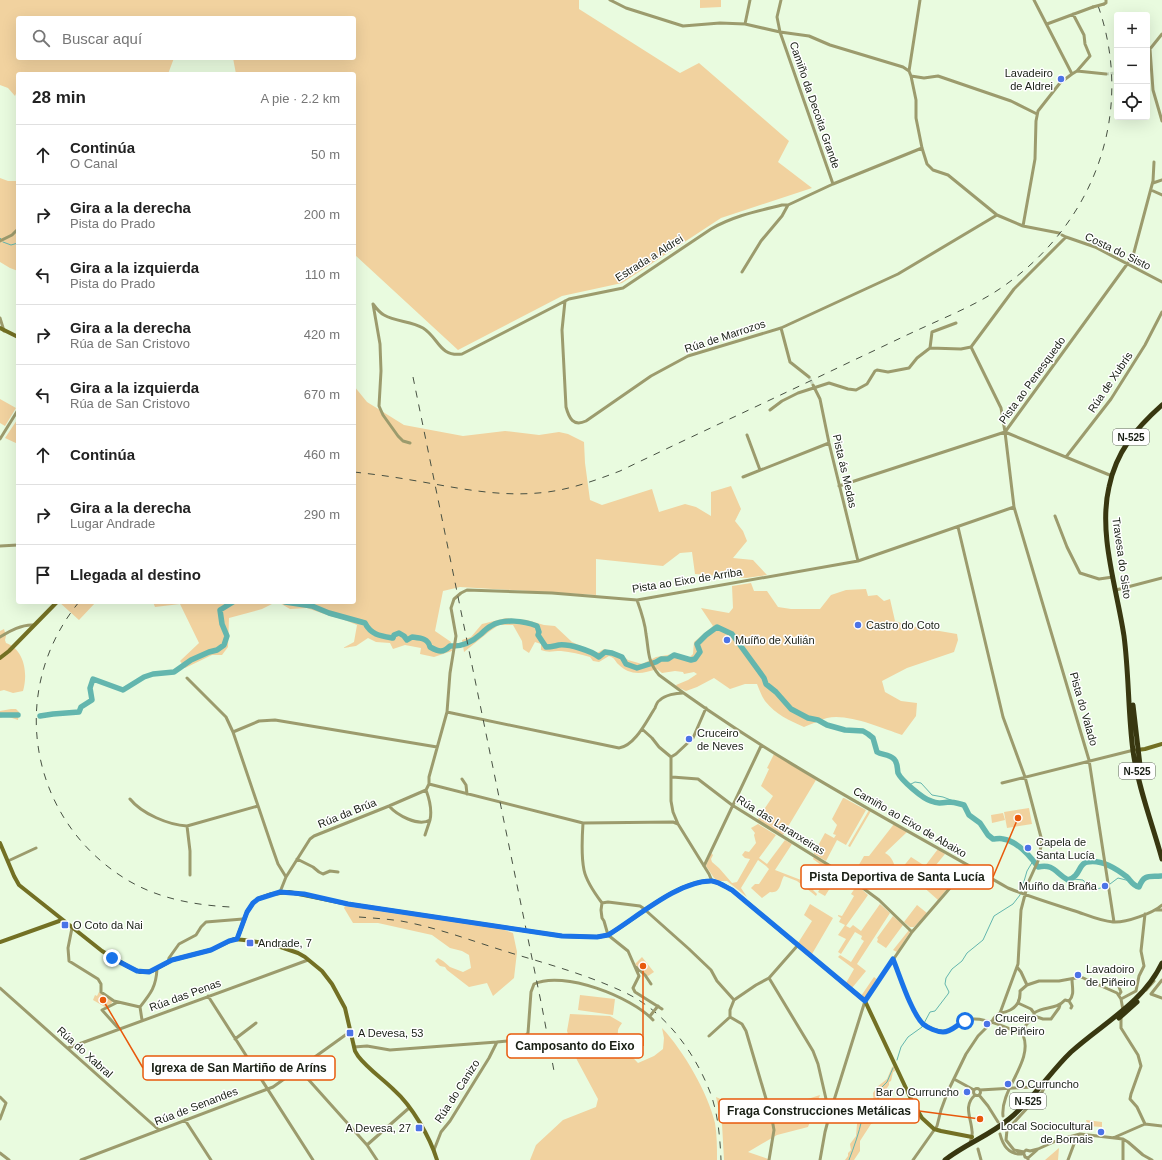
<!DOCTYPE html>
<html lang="es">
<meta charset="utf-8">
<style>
:root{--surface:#fff;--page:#f2f2f2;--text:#222;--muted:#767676;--line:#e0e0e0}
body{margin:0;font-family:Helvetica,sans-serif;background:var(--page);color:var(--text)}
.controls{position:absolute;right:12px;top:12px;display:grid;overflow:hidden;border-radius:4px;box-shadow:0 4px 16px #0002}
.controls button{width:36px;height:36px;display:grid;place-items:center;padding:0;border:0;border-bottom:1px solid var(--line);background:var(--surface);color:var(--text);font:20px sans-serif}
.stop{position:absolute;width:12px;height:12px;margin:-9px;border:3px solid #1a73e8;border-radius:50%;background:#fff}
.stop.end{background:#1a73e8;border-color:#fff;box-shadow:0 1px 4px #0008}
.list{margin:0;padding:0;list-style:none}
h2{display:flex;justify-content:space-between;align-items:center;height:52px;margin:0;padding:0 16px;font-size:17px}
h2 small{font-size:13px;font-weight:400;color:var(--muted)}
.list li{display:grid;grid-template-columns:26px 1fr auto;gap:12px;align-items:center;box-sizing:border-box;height:60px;padding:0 16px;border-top:1px solid var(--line)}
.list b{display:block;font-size:15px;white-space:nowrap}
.list p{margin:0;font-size:13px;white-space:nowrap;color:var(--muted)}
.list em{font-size:13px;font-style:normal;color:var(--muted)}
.icon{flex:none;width:22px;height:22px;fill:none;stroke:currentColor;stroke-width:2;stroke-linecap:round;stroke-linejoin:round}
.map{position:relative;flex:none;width:1162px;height:1160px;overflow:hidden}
.search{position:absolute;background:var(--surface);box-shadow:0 4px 16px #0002;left:16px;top:16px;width:340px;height:44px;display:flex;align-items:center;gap:10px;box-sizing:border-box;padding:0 14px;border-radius:4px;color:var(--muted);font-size:15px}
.panel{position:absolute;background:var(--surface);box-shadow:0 4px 16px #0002;left:16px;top:72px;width:340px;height:532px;border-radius:4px}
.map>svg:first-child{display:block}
.green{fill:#f1d29f}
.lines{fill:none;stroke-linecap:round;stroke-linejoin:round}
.stream{stroke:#63b6ae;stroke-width:1}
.river{stroke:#63b6ae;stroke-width:5.5}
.street-tunnel{stroke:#cadac1;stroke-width:3;stroke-dasharray:3 1.5;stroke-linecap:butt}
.street{stroke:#9c9b6d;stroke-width:3}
.secondary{stroke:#737024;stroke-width:4}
.highway{stroke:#383710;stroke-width:5}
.rail{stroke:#475042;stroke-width:1;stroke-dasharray:7 7;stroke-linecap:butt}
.street-bridge{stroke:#9c9b6d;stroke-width:3}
.route{stroke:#1a73e8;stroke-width:5}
.poi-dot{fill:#4c73e7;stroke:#fff;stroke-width:1.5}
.labels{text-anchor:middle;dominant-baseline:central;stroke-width:3;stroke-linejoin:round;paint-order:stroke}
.shield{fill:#fff;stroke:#5e625b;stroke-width:1}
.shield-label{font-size:10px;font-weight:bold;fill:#191f15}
.poi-label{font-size:11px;fill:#191f15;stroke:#fff;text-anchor:start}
.street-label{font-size:11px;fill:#191f15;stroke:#fff}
.leader{fill:none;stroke:#e8590c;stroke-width:1.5}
.callout-dot{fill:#e8590c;stroke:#fff;stroke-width:1.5}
.callout{fill:#fff;stroke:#e8590c;stroke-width:1.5}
.callout-label{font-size:12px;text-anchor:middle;font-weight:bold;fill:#191f15}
</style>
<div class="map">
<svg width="1162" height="1160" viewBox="0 0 1162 1160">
<rect width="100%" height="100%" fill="#e9fbdf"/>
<path class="green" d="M0 0H579V9L680 73 699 63 789 141 778 162 812 188 721 218 622 283 562 296 458 350 355 255H354V74H236L233 58H354V18H18V58H174L168 74H18V89L15 96 8 88 0 85Z
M700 0H721V7L700 8Z
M0 178 8 181H18V271L10 268 0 262Z
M354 386 367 402 404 425 463 436 505 431 539 435 559 432 568 434 584 442 585 463 590 500 602 505 652 489 659 512 685 504 696 507 711 516V492L731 486 741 509 735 521 743 531 747 541 733 558 753 560 767 575 746 578 695 574 692 552 680 553 663 566 596 559V595L460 587 443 591 435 631 451 642 452 651 434 657 420 654 421 648 405 645 393 649 390 643 376 642 368 638 356 646 343 648 354 642 357 625 342 619 330 616 307 608 290 609 278 602H354Z
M0 399 16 408 5 426 0 423Z
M17 420H18V444L5 438Z
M751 583 754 591H767L778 607 791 609H820L831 595 846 590 866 589 868 596 877 595 884 601 890 599 895 621 910 626 957 634 958 640 954 652 907 668 882 681 885 692 901 701 917 703 916 716 902 735C882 728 847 713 827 718 820 720 812 724 804 727 789 720 776 715 765 701 762 697 759 689 757 684H745L730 689 714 678 697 687 686 691 677 687 676 685 688 680 697 674 694 672 684 674 683 672 675 671 662 673 657 669C642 674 630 676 618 664 615 661 615 658 609 656L599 662 593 661 590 657C580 654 571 652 561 651 552 651 549 653 541 650V644L535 642 529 653 523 649 522 641 513 625H499L490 631 464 652 462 640 471 637 482 624 506 618 527 620 544 625 555 626 572 642 597 653 604 649 622 655 628 660 642 664 656 657 673 654 689 658 693 654 694 642 713 626 701 608 729 613 733 608 732 586Z
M59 602H96L79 620Z
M153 602H276L262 609 229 618 228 647 222 655H212L185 668 180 661 199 643 180 604 155 607Z
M4 629 6 636 5 640 6 643C25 650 28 674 23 691L13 693 4 690 0 691V631Z
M11 709H16L19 712 18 720 6 716 0 718V711Z
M774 754 816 780 783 835 758 820 759 817 773 796 761 786 769 769 767 768Z
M843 798H844L866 810 846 845 837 840 826 861 814 854V853L825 833 834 838 836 835 833 834 837 825 832 819Z
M1029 808 1032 824 1007 828 1004 812Z
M869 810 871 811 850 847 848 846Z
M1003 813 1005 820 992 823 991 815Z
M758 824 776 835 759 858 767 864 785 840 792 844 775 870 801 880 807 886 821 865 813 859 814 857 829 867H827L813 890 817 894 816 896 797 881 784 876C780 882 781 894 770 892L762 898 751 888 755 884H759L769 869 766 866 758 860 741 888 747 897 727 881H718L714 878 706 866 711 853 713 855 711 859 712 862 719 868 732 883 737 882 750 859 745 858 742 855 745 851 749 852 756 843 754 835 755 833 751 828Z
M894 824 907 832 885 853C892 856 895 865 896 872L889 874 880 871 875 873 870 878H864L860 882 852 877 864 856H869Z
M938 849 945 854 931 871 951 884 938 900 902 868 911 857 925 866Z
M832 869 839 874 825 896 818 892Z
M857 885 868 895 846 926 850 928 853 925 861 931 880 904 890 913 857 964 866 971 852 988 846 983 854 969 838 957 840 955 851 962 864 941 861 939 862 936 855 932 841 954 838 952 846 939 838 935 845 925 839 922 841 918 838 916V915L842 916 854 896 851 894Z
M810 904 833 918 812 954 798 943 812 921 804 915Z
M917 905 927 913 914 927H910L904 922Z
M345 906 483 926 502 929 513 933 517 952 514 978 493 996 487 983 469 987 447 970 445 967 440 966 435 961 438 958 443 961 450 967 463 972 471 968 469 955 462 951 450 948 432 935 378 923H353L344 908Z
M893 916 903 925 886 948 877 942 878 939 877 938Z
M909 930 910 932 897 952 893 950Z
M642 957 654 972 648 976 646 975 635 964Z
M874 977 878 980 865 998 861 996Z
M99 992 113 1001 110 1005 105 1007 93 1000 95 995 97 996Z
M580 995 615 999 613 1015 578 1010Z
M570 1014 610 1016 622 1023C621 1025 618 1028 618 1031 616 1043 631 1055 638 1063L654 1056 663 1049 664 1038 662 1028C683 1050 708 1093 715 1123 717 1135 717 1148 717 1160H530L536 1145 563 1120 596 1107 598 1099 577 1060 567 1031Z
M894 1066 895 1071 893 1072 891 1081 889 1082V1085L887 1088V1091L879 1095 882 1109 876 1111 878 1116 876 1122 871 1124 860 1141V1151L854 1160H845L848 1156V1153L851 1150 850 1144 856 1136 857 1124 860 1118 871 1108H874L873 1093 877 1087 887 1079 892 1067Z
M820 1095 808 1127 777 1135 748 1152 771 1160H724L722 1124 716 1097 730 1103 747 1119Z
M1086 1120 1102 1122V1127L1088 1126Z
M1059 1148 1058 1160H1045Z"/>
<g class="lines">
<path class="stream" d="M0 238 1 239
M3 242 11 245 18 243
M909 785 915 782 921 783 932 795 943 797 964 805
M1073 879 1083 880 1092 891 1103 887
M1110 884 1118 878 1130 881
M897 1060 901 1047 908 1037 922 1027 930 1012 935 1011 948 994 949 992 945 984 946 978 952 969 962 961 967 953 983 940 994 916 1013 904 1020 895 1027 871 1033 861
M849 1160C854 1147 859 1133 862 1119L878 1106V1091L887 1082 893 1068"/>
<path class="river" d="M285 602 312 606 329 613 365 623C371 635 381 636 393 638L394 635 399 633 404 636 407 640 412 637C420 638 428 638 430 647 439 652 443 653 450 646 462 647 472 642 481 634 484 631 487 628 491 626 504 618 524 621 537 626L539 632 538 635 546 647C551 647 554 646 559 645 569 644 590 650 599 657L605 652 612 653 622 657 626 664 637 668 656 662 661 659H668L674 655 691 660 695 659 700 652 697 644 706 635 717 627 732 634 764 678 766 684 776 692 791 709 808 718 818 720 827 725 845 730 863 731 868 734 873 738 877 752C882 755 889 754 894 759 898 763 897 768 898 773 901 780 923 799 931 801 938 804 942 803 949 802 954 802 960 804 964 805L969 815 980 823 988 835 993 839C996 839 1000 838 1003 839 1017 841 1030 856 1038 867 1054 863 1056 874 1068 880 1081 876 1078 864 1087 862 1101 859 1117 869 1127 877 1131 881 1133 886 1139 887 1144 874 1149 877 1161 876
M0 715H18
M40 716 53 714 79 712 81 707 92 700 90 688 93 679 123 690 144 677 153 674 174 672 191 660 209 652 217 650 224 645 227 636 222 624 220 610 233 602"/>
<path class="street-tunnel" d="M1106 74 1117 73
M809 377 813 385"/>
<path class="street" d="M610 0 626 8 683 26 720 23 745 24 780 32 809 36 830 45 903 67 909 71 911 76 916 100V118L922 148 927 164 933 170 948 175 997 215 1023 226 1059 233
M781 0 777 17 780 32 833 184
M1034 0 1072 74
M1104 4 1106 3V0
M1073 14 1084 35 1085 44 1090 56 1077 71
M745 24 750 0
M1047 24 1093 7
M1162 34 1150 49 1153 90 1162 121
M909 71 920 0
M911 76 924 78 938 76 1011 101 1037 114
M1153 183 1162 180
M1151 190 1162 195
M1023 226 1035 159 1036 121 1038 111 1060 83 1072 74 1077 71 1106 74
M1062 235 1066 237 1014 289 971 347 1001 408 1005 432 1014 507 1089 760 1114 922
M1066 237 1095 247 1162 282
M0 241 12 235 18 229
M742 272 761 241 782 216 788 205
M565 301 562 330 566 407C569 418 573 427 586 421L651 376 688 356 781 328 898 274 997 215
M373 304C376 308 380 313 384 315 396 322 411 321 423 328 439 338 439 357 462 354L569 299 623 288 711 229C733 216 758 211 782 205H788L833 184 922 148
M373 304 380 344 381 371 379 406 383 415 398 436 403 441 410 443
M0 318 4 331
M781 328 790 362 809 377
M930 348 932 332 956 323
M813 385 820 399 829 443 858 561
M770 410 782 401 798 393 829 383 848 389 856 390 867 384 875 371 877 370 888 372 909 368 917 358 930 348 961 349 971 347
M1005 432 1133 256 1153 181 1154 162
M1005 432 1112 476
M747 435 760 470
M0 439 18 410
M1066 457 1111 399 1145 345 1162 312
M743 477 829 443
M839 486 1005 432
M1055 516 1067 547 1080 573 1099 579 1113 577
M0 546 18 545
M1116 590 1162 578
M637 600C641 611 645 622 646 634 649 651 647 661 659 675 768 757 890 820 1008 888 1030 897 1053 904 1075 911 1087 915 1100 921 1113 922 1126 923 1153 913 1162 905
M0 637C10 631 22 624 34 625
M187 678 226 717 233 732 272 847 278 864 286 877
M447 712 619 748C635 746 647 720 655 708 656 705 658 701 660 700 665 695 676 693 683 693
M642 729 652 738 659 747 671 757
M233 732 259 721 275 720 437 747
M672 777 698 779 732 805 848 877 879 900 912 932
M462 779 466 785 467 794
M1002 783 1134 750
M429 784 583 823 673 822 678 824 709 874 712 881
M426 790 429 784V777L447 712 450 673 456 636 451 608 454 599 461 593 467 590 552 593 637 600 858 561 1014 507
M130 799C142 814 169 825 187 826L258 806
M389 806C397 815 418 827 430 820 432 811 429 798 426 790
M583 823C582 838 581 856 584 870 586 880 596 895 602 903L601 910 602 918 604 921 608 935 628 951 639 976 633 988 635 992 662 1009
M678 824 673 812 671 801V757L676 754 693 738 706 708
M187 826 190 851V875
M425 835 430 820
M297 859 313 867 319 872 323 874 330 871 338 872
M8 861 36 848
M704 866 761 746
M280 892 286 877 310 839 314 836 389 806 426 790
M602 903 608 902 640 906 643 908 689 949 711 970 717 981 734 1000
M1156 910H1162
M72 928 68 948 69 961 98 979 101 984V992L114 1001 140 1007
M893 959C900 976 911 1011 923 1023 928 1028 939 1032 945 1031 956 1030 962 1020 973 1019 986 1018 1011 1029 1023 1035
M168 962 169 958 179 944 196 935 201 927 206 922 243 919
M636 967 645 975 651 984
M769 978 813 1051 818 1064 829 1112
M1116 980 1121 992 1119 995
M1162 980 1151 994 1162 998
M1027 985 1039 981H1059L1081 977 1117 993 1121 999 1123 1010
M0 988 159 1130
M1146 990 1154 981
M208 996 313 1160
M1121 999 1136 991 1139 976 1144 966 1141 951 1145 914
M1069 1001C1075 995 1072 987 1072 979
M118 1002 102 1010 119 1029
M1018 1003 1031 1009 1034 1013
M1060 1005 1059 1008 1051 1019H1043L1034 1016V1013C1045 1006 1056 1010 1065 1000L1069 1001 1072 1006 1071 1008
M1000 1013C1013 1011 1021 1005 1020 991L1027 985 1021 972 1017 967
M1121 1016V1028L1138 1055 1141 1066 1131 1094 1130 1099 1137 1107 1145 1124
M730 1017 742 1024 746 1031 772 1119 774 1130 769 1160
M142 1020 140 1007C151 993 156 987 157 969
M709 1036 730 1017V1010L734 1000 756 985 769 978 798 945
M235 1039 256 1023
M354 1047 367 1046 390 1050 497 1042 517 1040 523 1038 528 1033 531 992 534 984C563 970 632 997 653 1020
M68 1048 308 960
M299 1069 367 1145 377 1160
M954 1079 974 1090
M1048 1081 1042 1092 1007 1130 1006 1140 1014 1150 1024 1152 1026 1150 1030 1151 1038 1149 1058 1140 1080 1134 1123 1139 1128 1142 1143 1155 1152 1160
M973.5 1092a3.5 3.5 0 1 1 7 0a3.5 3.5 0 1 1-7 0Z
M980 1090 1032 1087
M979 1095 988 1106 998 1122
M0 1097 6 1103 0 1119
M1003 1116C1000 1089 1034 1061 1023 1035L1026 1025 1034 1016
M185 1120 211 1160
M1000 1134C1003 1146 1009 1155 1022 1154
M1113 1138 1145 1124 1162 1126
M970 1143C971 1139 973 1135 972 1131 971 1117 963 1106 975 1095
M367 1145 409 1108
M978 1149 981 1160
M434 1150 441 1132 450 1121 489 1058 497 1042
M0 1153 9 1160
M1024 1154 1025 1157 1028 1158V1160
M1028 1158 1037 1150
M81 1160 273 1087 351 1031
M820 1160 825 1132 830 1113 865 1001 912 932 969 866
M913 1160 937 1126 941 1110 948 1091 966 1054 978 1036 991 1023 994 1018 1000 1013 1018 964 1021 910 1028 883 1038 861 1042 841 1025 777 1003 717 958 527
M1068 1160 1074 1144 1073 1136
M1123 1160V1139"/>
<path class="secondary" d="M0 328 18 337
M0 658 9 651 57 602
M1137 750 1145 749 1162 744
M0 843 14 876 19 885 102 951 129 967 140 972 152 971 172 960 211 950 234 939 244 940 272 944 298 953 305 957 322 971 332 984 345 1008 355 1051 358 1056C368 1069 383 1079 394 1090 412 1106 430 1137 437 1160
M237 939 247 912 253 903 258 899 272 894 289 892 348 904 562 936 597 937 608 935C637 918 678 880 712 881 719 882 726 887 732 890L865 1001 912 1101 922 1118 934 1129 941 1131 972 1137
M0 942 62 920"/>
<path class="highway" d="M1162 405C1136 428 1116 452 1109 487 1098 534 1117 589 1124 636 1129 674 1128 713 1133 751 1138 787 1152 823 1162 859
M1133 705 1141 774
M1119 1018 1137 1002
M945 1160C965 1144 989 1136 1009 1119 1033 1100 1049 1073 1071 1052 1103 1023 1143 1003 1162 963"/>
<path class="rail" d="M413 377 542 1007 554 1071
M354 472C371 474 388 476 405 479 449 486 493 497 538 493 566 491 594 481 620 471 697 434 775 398 852 361 878 349 904 336 931 324 955 313 979 303 1001 288 1096 223 1137 109 1096 0
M79 602C6 691 29 822 129 881 160 899 195 905 230 907
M359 917C373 918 387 919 401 921 439 928 475 942 511 953 551 965 591 976 628 994 666 1013 695 1053 710 1092 718 1113 720 1137 721 1160"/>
<path class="street-bridge" d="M1093 7 1104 4
M650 1016 658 1006"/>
</g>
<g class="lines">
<path class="route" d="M112 958 137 971 149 972 172 960 211 950 229 941 237 939 247 912 253 903 258 899 280 892 304 894 348 904 562 936 597 937 608 935C636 918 679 880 712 881 719 882 726 887 732 890L865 1001 893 959C900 976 911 1012 923 1024 928 1028 937 1032 943 1032 952 1032 957 1024 965 1021"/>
</g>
<g class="poi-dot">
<circle cx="1061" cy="79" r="4"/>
<circle cx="858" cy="625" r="4"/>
<circle cx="727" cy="640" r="4"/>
<circle cx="689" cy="739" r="4"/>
<circle cx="1028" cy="848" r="4"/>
<circle cx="1105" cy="886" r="4"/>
<rect x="61" y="921" width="8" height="8" rx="2"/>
<rect x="246" y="939" width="8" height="8" rx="2"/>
<circle cx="1078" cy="975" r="4"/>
<circle cx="987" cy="1024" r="4"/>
<rect x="346" y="1029" width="8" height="8" rx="2"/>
<circle cx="1008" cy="1084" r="4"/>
<circle cx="967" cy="1092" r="4"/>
<rect x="415" y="1124" width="8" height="8" rx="2"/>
<circle cx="1101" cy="1132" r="4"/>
</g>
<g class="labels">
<g class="shield">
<rect x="1113" y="429" width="36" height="16" rx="3"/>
<rect x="1119" y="763" width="36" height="16" rx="3"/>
<rect x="1010" y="1093" width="36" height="16" rx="3"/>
</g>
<g class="shield-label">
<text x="1131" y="437">N-525</text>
<text x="1137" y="771">N-525</text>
<text x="1028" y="1101">N-525</text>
</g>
<g class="poi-label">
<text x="1053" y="73" text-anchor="end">Lavadeiro<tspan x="1053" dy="13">de Aldrei</tspan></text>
<text x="866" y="625">Castro do Coto</text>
<text x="735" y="640">Muíño de Xulián</text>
<text x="697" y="733">Cruceiro<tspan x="697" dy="13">de Neves</tspan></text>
<text x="1036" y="842">Capela de<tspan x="1036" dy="13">Santa Lucía</tspan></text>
<text x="1097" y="886" text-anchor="end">Muíño da Braña</text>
<text x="73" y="925">O Coto da Nai</text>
<text x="258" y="943">Andrade, 7</text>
<text x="1086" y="969">Lavadoiro<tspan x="1086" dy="13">de Piñeiro</tspan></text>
<text x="995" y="1018">Cruceiro<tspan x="995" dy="13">de Piñeiro</tspan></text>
<text x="358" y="1033">A Devesa, 53</text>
<text x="1016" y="1084">O Curruncho</text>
<text x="959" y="1092" text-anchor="end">Bar O Curruncho</text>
<text x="1093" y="1126" text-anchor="end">Local Sociocultural<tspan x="1093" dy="13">de Bornais</tspan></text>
<text x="411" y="1128" text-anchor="end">A Devesa, 27</text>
</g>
<g class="street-label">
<text transform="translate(815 105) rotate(71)">Camiño da Decoita Grande</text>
<text transform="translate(1118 251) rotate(26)">Costa do Sisto</text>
<text transform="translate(649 258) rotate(-32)">Estrada a Aldrei</text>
<text transform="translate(725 336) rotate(-18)">Rúa de Marrozos</text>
<text transform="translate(1032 380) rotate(-54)">Pista ao Penesquedo</text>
<text transform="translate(1110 382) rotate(-56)">Rúa de Xubrís</text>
<text transform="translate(845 471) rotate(77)">Pista ás Medas</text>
<text transform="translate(1122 558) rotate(82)">Travesa do Sisto</text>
<text transform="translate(687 580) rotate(-9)">Pista ao Eixo de Arriba</text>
<text transform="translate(1084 709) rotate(74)">Pista do Valado</text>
<text transform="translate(347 813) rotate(-22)">Rúa da Brúa</text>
<text transform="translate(910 822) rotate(30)">Camiño ao Eixo de Abaixo</text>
<text transform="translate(781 825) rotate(32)">Rúa das Laranxeiras</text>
<text transform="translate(185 995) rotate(-20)">Rúa das Penas</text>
<text transform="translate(85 1052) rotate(42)">Rúa do Xabral</text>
<text transform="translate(457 1091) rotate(-57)">Rúa do Canizo</text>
<text transform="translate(196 1106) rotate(-21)">Rúa de Senandes</text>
</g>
</g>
<path class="leader" d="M1018 818L993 877M643 966L643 1046M103 1000L143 1068M980 1119L919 1111"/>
<g class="callout-dot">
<circle cx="1018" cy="818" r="4"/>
<circle cx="643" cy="966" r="4"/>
<circle cx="103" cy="1000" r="4"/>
<circle cx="980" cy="1119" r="4"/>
</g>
<g class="callout">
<rect x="801" y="865" width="192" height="24" rx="4"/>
<rect x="507" y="1034" width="136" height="24" rx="4"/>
<rect x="143" y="1056" width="192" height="24" rx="4"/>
<rect x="719" y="1099" width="200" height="24" rx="4"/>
</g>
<g class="callout-label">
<text x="897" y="881">Pista Deportiva de Santa Lucía</text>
<text x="575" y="1050">Camposanto do Eixo</text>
<text x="239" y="1072">Igrexa de San Martiño de Aríns</text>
<text x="819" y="1115">Fraga Construcciones Metálicas</text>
</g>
</svg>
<div class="controls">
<button>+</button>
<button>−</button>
<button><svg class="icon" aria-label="locate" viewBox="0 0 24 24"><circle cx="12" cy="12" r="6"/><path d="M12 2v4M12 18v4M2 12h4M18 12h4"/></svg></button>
</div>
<div class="stop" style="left:965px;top:1021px"></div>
<div class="stop end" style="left:112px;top:958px"></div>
<div class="search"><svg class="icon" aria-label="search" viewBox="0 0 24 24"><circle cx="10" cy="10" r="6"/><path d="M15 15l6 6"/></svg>Buscar aquí</div>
<section class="panel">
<h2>28 min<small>A pie · 2.2 km</small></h2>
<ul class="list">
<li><svg class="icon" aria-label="ahead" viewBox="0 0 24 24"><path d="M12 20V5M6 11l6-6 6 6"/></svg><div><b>Continúa</b><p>O Canal</p></div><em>50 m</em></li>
<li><svg class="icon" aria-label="right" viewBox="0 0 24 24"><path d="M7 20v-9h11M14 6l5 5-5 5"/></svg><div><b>Gira a la derecha</b><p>Pista do Prado</p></div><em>200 m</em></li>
<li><svg class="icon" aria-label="left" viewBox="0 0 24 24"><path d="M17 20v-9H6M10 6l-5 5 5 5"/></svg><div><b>Gira a la izquierda</b><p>Pista do Prado</p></div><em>110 m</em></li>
<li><svg class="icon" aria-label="right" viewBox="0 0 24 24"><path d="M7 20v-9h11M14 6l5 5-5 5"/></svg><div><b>Gira a la derecha</b><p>Rúa de San Cristovo</p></div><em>420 m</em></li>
<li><svg class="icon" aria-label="left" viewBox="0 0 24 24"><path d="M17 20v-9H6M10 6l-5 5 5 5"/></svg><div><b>Gira a la izquierda</b><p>Rúa de San Cristovo</p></div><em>670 m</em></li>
<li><svg class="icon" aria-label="ahead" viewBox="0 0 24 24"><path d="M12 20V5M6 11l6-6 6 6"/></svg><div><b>Continúa</b></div><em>460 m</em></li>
<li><svg class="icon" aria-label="right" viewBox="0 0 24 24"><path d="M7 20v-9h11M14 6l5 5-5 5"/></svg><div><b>Gira a la derecha</b><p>Lugar Andrade</p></div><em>290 m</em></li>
<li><svg class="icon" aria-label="arrive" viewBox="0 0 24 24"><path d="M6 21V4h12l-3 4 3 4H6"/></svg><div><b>Llegada al destino</b></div></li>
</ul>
</section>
</div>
